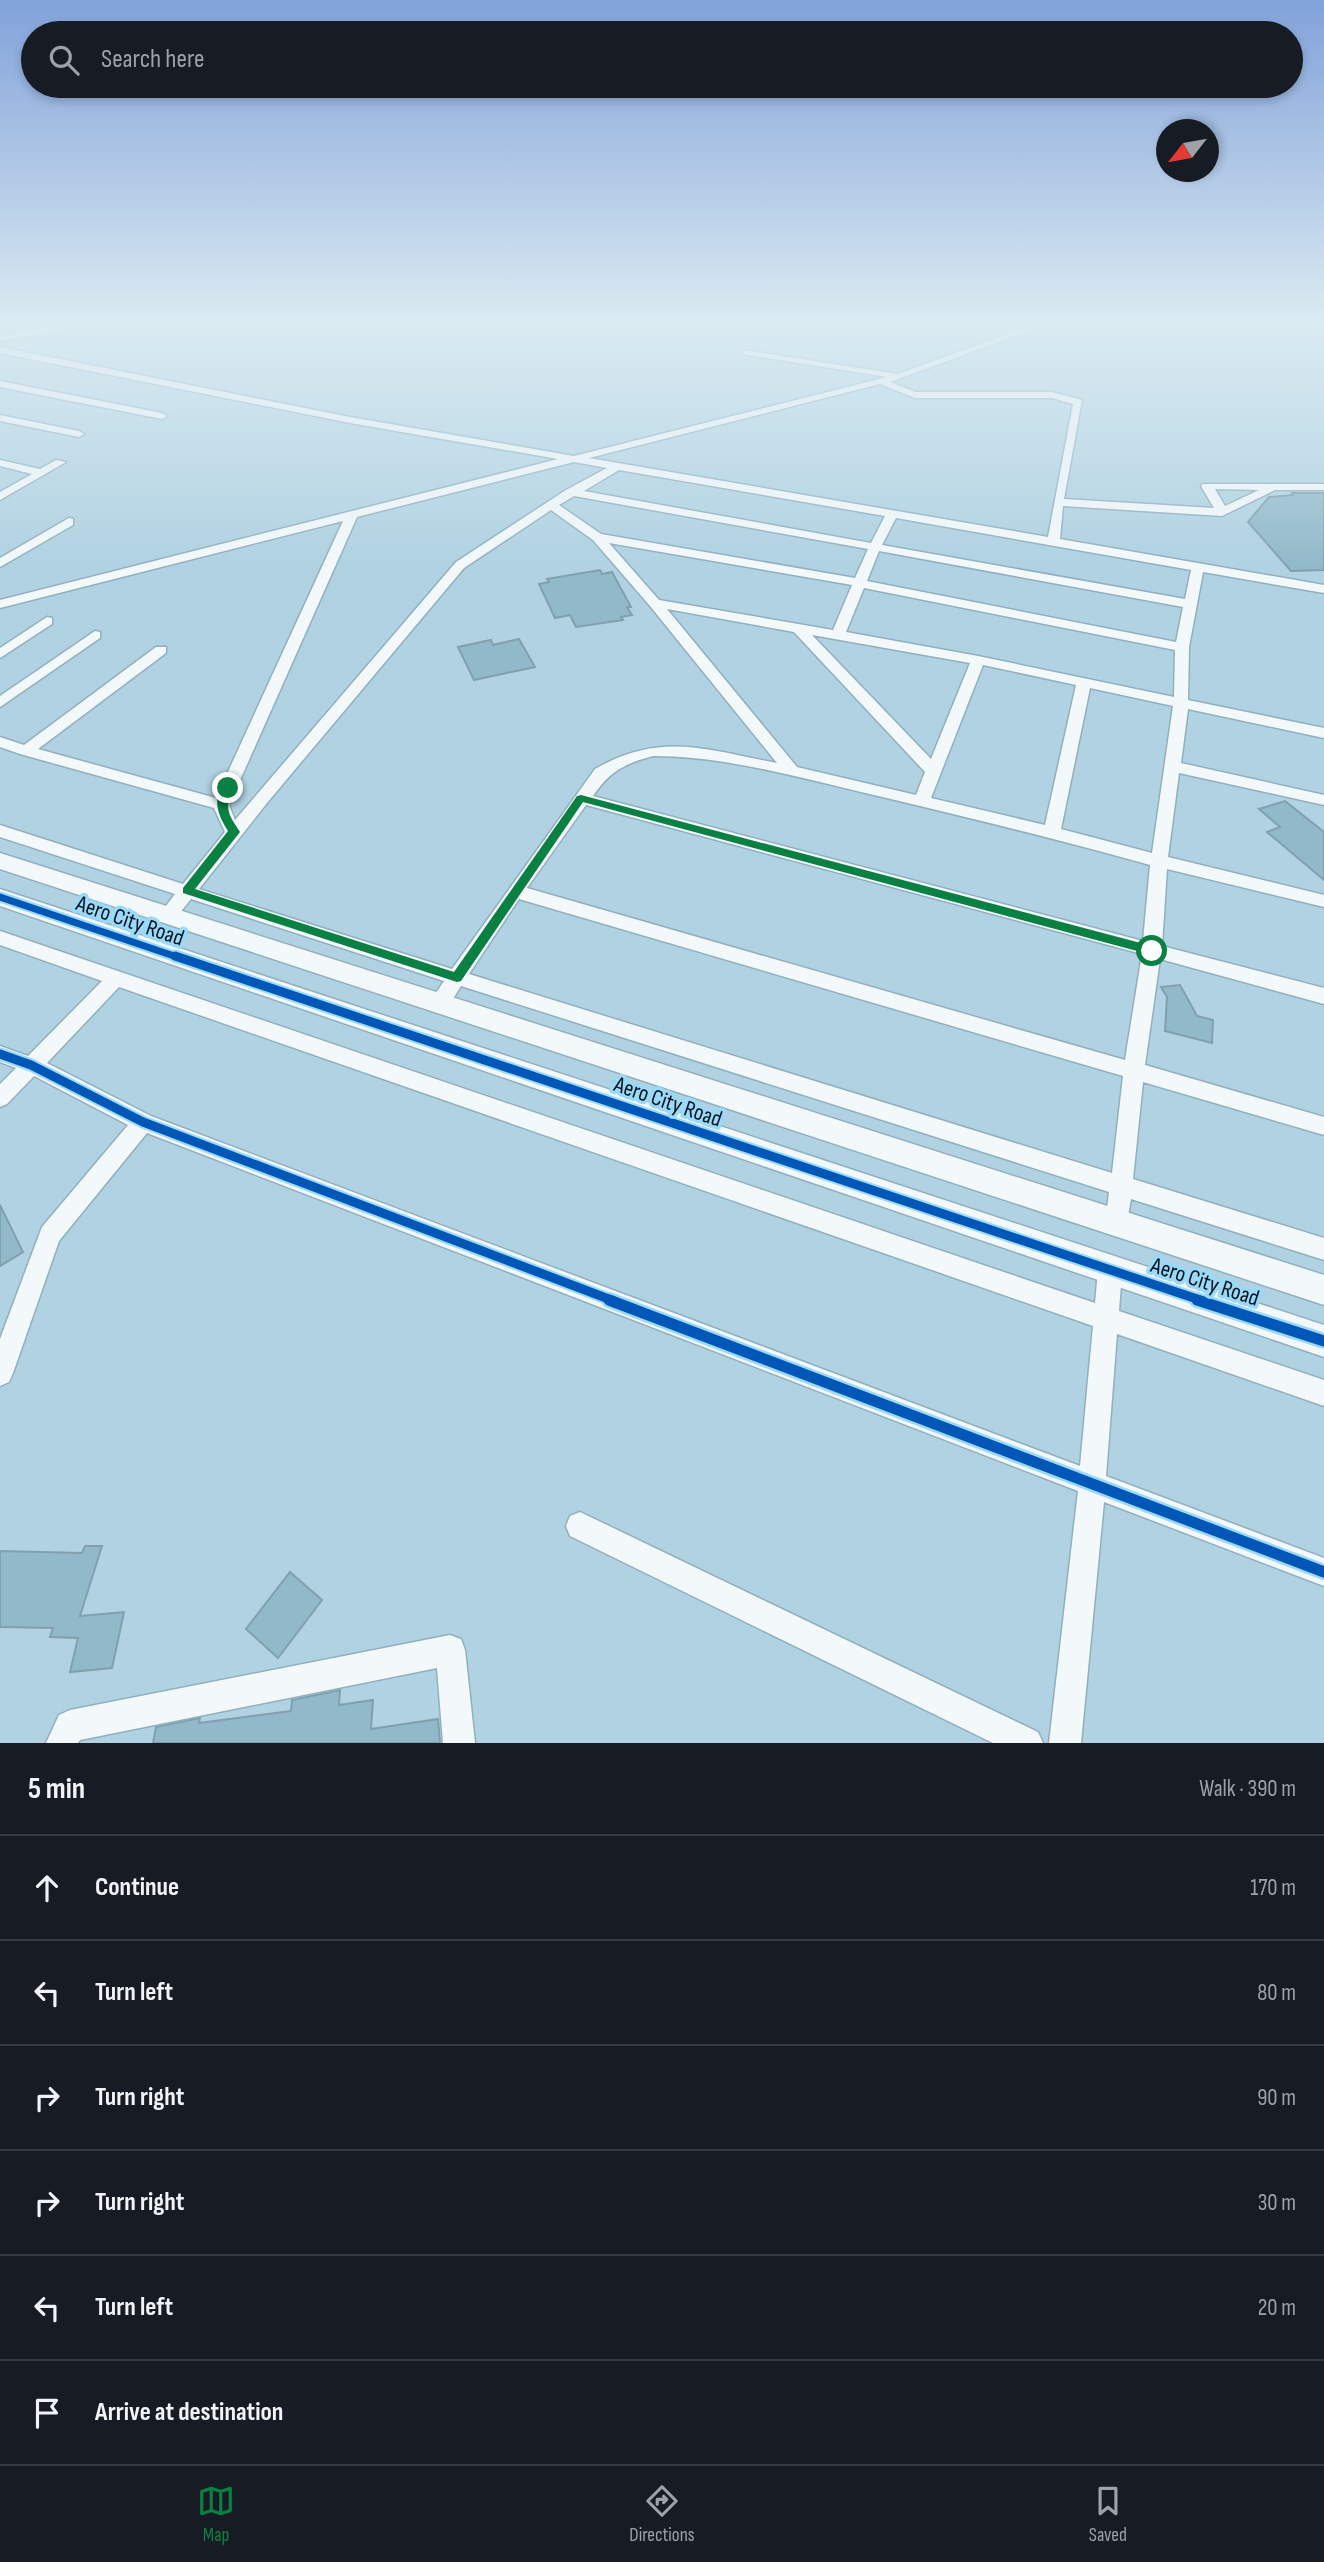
<!DOCTYPE html>
<meta charset="utf-8">
<style>
:root{--surface:#171b24;--page:#20242c;--text:#f1f3f6;--muted:#9ea1a6;--line:#363941;--accent:#0b8043}
body{margin:0;font-family:"Sofia Sans Condensed",sans-serif;background:var(--page);color:var(--text)}
.compass{position:absolute;left:1156px;top:119px;width:63px;height:63px;border-radius:50%;background:var(--surface);box-shadow:0 4px 10px #0003;rotate:239deg}
.stop{position:absolute;width:21px;height:21px;margin:-16px;border:5px solid #0b8043;border-radius:50%;background:#fff}
.stop.end{background:#0b8043;border-color:#fff;box-shadow:0 2px 7px #0008}
.list{margin:0;padding:0;list-style:none}
h2{display:flex;justify-content:space-between;align-items:center;height:91px;margin:0;padding:0 28px;font-size:30px}
h2 small{font-size:23px;font-weight:400;color:var(--muted)}
.list li{display:grid;grid-template-columns:46px 1fr auto;gap:21px;align-items:center;box-sizing:border-box;height:105px;padding:0 28px;border-top:2px solid var(--line)}
.list b{display:block;font-size:26px;white-space:nowrap}
.list em{font-size:23px;font-style:normal;color:var(--muted)}
.icon{flex:none;width:38px;height:38px;fill:none;stroke:currentColor;stroke-width:2;stroke-linecap:round;stroke-linejoin:round}
.map{position:relative;flex:none;width:1324px;height:1743px;overflow:hidden}
.search{position:absolute;background:var(--surface);box-shadow:0 4px 10px #0003;left:21px;right:21px;top:21px;height:77px;display:flex;align-items:center;gap:18px;box-sizing:border-box;padding:0 24px;border-radius:38px;color:var(--muted);font-size:26px}
.sheet{height:721px;background:var(--surface)}
nav{display:flex;justify-content:space-around;align-items:center;box-sizing:border-box;height:98px;border-top:2px solid var(--line);background:var(--surface);font-size:19px;color:var(--muted)}
nav a{display:grid;justify-items:center;gap:4px}
nav .on{color:var(--accent)}
.map>svg:first-child{display:block}
.building{fill:#92b9ca;stroke:#81a0ae;stroke-width:2}
.lines{fill:none;stroke-linecap:round;stroke-linejoin:round}
.minor-casing{stroke:#91b0be;stroke-width:3}
.tertiary-casing{stroke:#91b0be;stroke-width:3}
.minor{fill:#f3f8fb;fill-rule:evenodd}
.tertiary{fill:#f3f8fb;fill-rule:evenodd}
.cycleway-far2-casing{stroke:#9ad9f8;stroke-width:11}
.cycleway-far1-casing{stroke:#9ad9f8;stroke-width:13}
.cycleway-casing{stroke:#9ad9f8;stroke-width:16}
.cycleway-far2{stroke:#0057b8;stroke-width:7}
.cycleway-far1{stroke:#0057b8;stroke-width:9}
.cycleway{stroke:#0057b8;stroke-width:11}
.route{fill:#0b8043}
.labels{text-anchor:middle;dominant-baseline:central;stroke-width:7;stroke-linejoin:round;paint-order:stroke}
.near-street-label{font-size:23px;fill:#00141f;stroke:#9ad9f8}
</style>
<div class="map">
<svg width="1324" height="1743" viewBox="0 0 1324 1743">
<rect width="100%" height="100%" fill="#b0d2e2"/>
<path class="building" d="M1292 493H1324V570L1291 571 1248 522 1269 497 1293 495Z
M600 570 602 574 612 572 631 607H627L632 615 621 617 623 620 576 627 570 615 555 618 539 584 549 582 547 579Z
M519 639 535 667 474 680 458 647 491 640 493 645Z
M1285 801 1324 832V880L1267 832 1280 827 1259 809Z
M1180 985 1197 1016 1213 1020 1212 1043 1165 1031 1167 997 1161 987Z
M0 1205 23 1252 0 1266Z
M85 1546H102L80 1616 124 1612 112 1668 70 1672 78 1638 50 1637 53 1628 0 1627V1551L82 1553Z
M290 1572 322 1600 278 1658 246 1629Z
M340 1690 339 1705 373 1700 371 1729 438 1719 440 1743H153L156 1727 200 1718 199 1723 291 1711 292 1700Z"/>
<g class="lines">
<g class="minor-casing">
<path id="minor" d="M85 322H110L0 341V335Z
M1040 322H1054L890 382 916 392H1052L1082 400 1064 499 1214 508 1201 486 1203 484H1324V490H1275L1222 516 1063 506 1060 539 1324 585V593L1203 572 1189 647 1188 700 1324 728V738L1188 709 1181 763 1324 795V805L1179 773 1168 857 1324 895V907L1167 869 1162 946 1324 988V1004L1160 959 1145 1065 1324 1117V1135L1143 1082 1133 1179 1324 1238V1260L1131 1199 1125 1232 1117 1236 1109 1232 1105 1225 1109 1192 461 986C453 998 448 1013 432 1008L429 1003 444 981 191 899 174 920H162L159 915 175 894 0 837V825L183 884 225 832 214 808 20 754 0 747V737L24 745 156 647H166V653L38 749 216 798 343 521 0 608V600L558 459 350 423 0 353V347L350 417 574 456 887 377 747 355 744 354V350L898 374ZM880 384 915 398H1052L1073 404 1048 537 589 458ZM574 462 607 468 566 490 456 562 235 820 229 805 357 517ZM619 470 885 516 871 543 584 491ZM1215 489 1259 490 1225 506ZM574 496 868 549 855 578 601 534 559 505ZM551 510 593 540 650 606 777 763C706 750 662 731 595 769L452 969 199 889 267 803 464 568ZM896 518 1191 570 1185 599 882 545ZM609 543 852 585 833 630 659 600ZM879 551 1183 607 1176 642 867 581ZM864 588 1175 650 1174 697 978 656 846 632ZM667 609 794 632 925 772 916 795 797 767ZM812 635 970 663 931 759ZM983 665 1076 685 1045 825 931 798ZM1090 688 1173 706 1152 853 1061 829ZM653 756C723 756 793 776 861 792 958 815 1054 838 1150 865L1143 941 593 796C610 771 624 764 653 756ZM586 805 1142 954 1125 1060 527 888ZM519 899 1123 1076 1112 1173 469 974Z
M0 381 162 413 167 416 162 419 0 387Z
M0 415 79 431 84 434 79 437 0 421Z
M0 460 40 469 56 460 66 462 0 500V492L32 474 0 466Z
M69 518 73 519V525L0 567V558Z
M47 617 52 618V624L0 658V648Z
M95 631 100 632V638L0 707V696Z
M0 931 1095 1303 1098 1271 1102 1263 1110 1260 1118 1263 1122 1271 1119 1311 1324 1380V1406L1117 1334 1106 1476 1324 1558V1586L1104 1502 1081 1743H1049L1078 1491 147 1133 59 1241 13 1373 9 1382 0 1386V1339L42 1227 128 1125 34 1076 7 1104 0 1107V1084L16 1068 0 1062V1046L28 1056 102 981 0 945ZM119 987 1093 1326 1080 1466 151 1116 47 1063Z
M580 1512 1038 1732 1043 1743H993L570 1536 566 1526 570 1516Z
M450 1635 461 1639 465 1650 475 1743H443L437 1668 80 1740 78 1743H46L59 1715 70 1710Z"/>
</g>
<g class="tertiary-casing">
<path id="tertiary" d="M0 853 1324 1275V1305L0 869Z
M0 889 1324 1325V1357L0 906Z"/>
</g>
<use href="#minor" class="minor"/>
<use href="#tertiary" class="tertiary"/>
<g class="cycleway-far2-casing">
<path id="cycleway-far2" d="M0 897 180 958"/>
</g>
<g class="cycleway-far1-casing">
<path id="cycleway-far1" d="M175 956 1203 1301
M0 1054 31 1065 143 1122 614 1301"/>
</g>
<g class="cycleway-casing">
<path id="cycleway" d="M609 1300 1324 1572
M1197 1300 1324 1341"/>
</g>
<use href="#cycleway-far2" class="cycleway-far2"/>
<use href="#cycleway-far1" class="cycleway-far1"/>
<use href="#cycleway" class="cycleway"/>
</g>
<linearGradient id="sky" x2="0" y2="1"><stop stop-color="#81a2da"/><stop offset="0.57" stop-color="#dbebf2"/><stop offset="1" stop-color="#dbebf2" stop-opacity="0"/></linearGradient>
<rect width="1324" height="566" fill="url(#sky)"/>
<path class="route" d="M228 785 233 788C225 810 227 812 240 832L195 889 454 972 577 796 581 795 1152 946 1158 951 1152 955 583 802 461 981 457 982 183 893V888L228 831C219 817 209 796 228 785Z"/>
<g class="labels">
<g class="near-street-label">
<text transform="translate(130 921) rotate(19)">Aero City Road</text>
<text transform="translate(668 1102) rotate(19)">Aero City Road</text>
<text transform="translate(1205 1282) rotate(18)">Aero City Road</text>
</g>
</g>
</svg>
<svg class="compass" viewBox="-18 -18 36 36"><path d="M0-13l5 13h-10z" fill="#e53935"/><path d="M0 13l5-13h-10z" fill="#9ea1a6"/></svg>
<div class="stop" style="left:1152px;top:951px"></div>
<div class="stop end" style="left:228px;top:788px"></div>
<div class="search"><svg class="icon" aria-label="search" viewBox="0 0 24 24"><circle cx="10" cy="10" r="6"/><path d="M15 15l6 6"/></svg>Search here</div>
</div>
<section class="sheet">
<h2>5 min<small>Walk · 390 m</small></h2>
<ul class="list">
<li><svg class="icon" aria-label="ahead" viewBox="0 0 24 24"><path d="M12 20V5M6 11l6-6 6 6"/></svg><div><b>Continue</b></div><em>170 m</em></li>
<li><svg class="icon" aria-label="left" viewBox="0 0 24 24"><path d="M17 20v-9H6M10 6l-5 5 5 5"/></svg><div><b>Turn left</b></div><em>80 m</em></li>
<li><svg class="icon" aria-label="right" viewBox="0 0 24 24"><path d="M7 20v-9h11M14 6l5 5-5 5"/></svg><div><b>Turn right</b></div><em>90 m</em></li>
<li><svg class="icon" aria-label="right" viewBox="0 0 24 24"><path d="M7 20v-9h11M14 6l5 5-5 5"/></svg><div><b>Turn right</b></div><em>30 m</em></li>
<li><svg class="icon" aria-label="left" viewBox="0 0 24 24"><path d="M17 20v-9H6M10 6l-5 5 5 5"/></svg><div><b>Turn left</b></div><em>20 m</em></li>
<li><svg class="icon" aria-label="arrive" viewBox="0 0 24 24"><path d="M6 21V4h12l-3 4 3 4H6"/></svg><div><b>Arrive at destination</b></div></li>
</ul>
</section>
<nav>
<a class="on"><svg class="icon" aria-label="map" viewBox="0 0 24 24"><path d="M3 6l6-2 6 2 6-2v14l-6 2-6-2-6 2zM9 4v14M15 6v14"/></svg>Map</a>
<a><svg class="icon" aria-label="directions" viewBox="0 0 24 24"><path d="M12 3l9 9-9 9-9-9zM9 14v-3h6M13 9l2 2-2 2"/></svg>Directions</a>
<a><svg class="icon" aria-label="saved" viewBox="0 0 24 24"><path d="M7 4h10v16l-5-4-5 4z"/></svg>Saved</a>
</nav>
